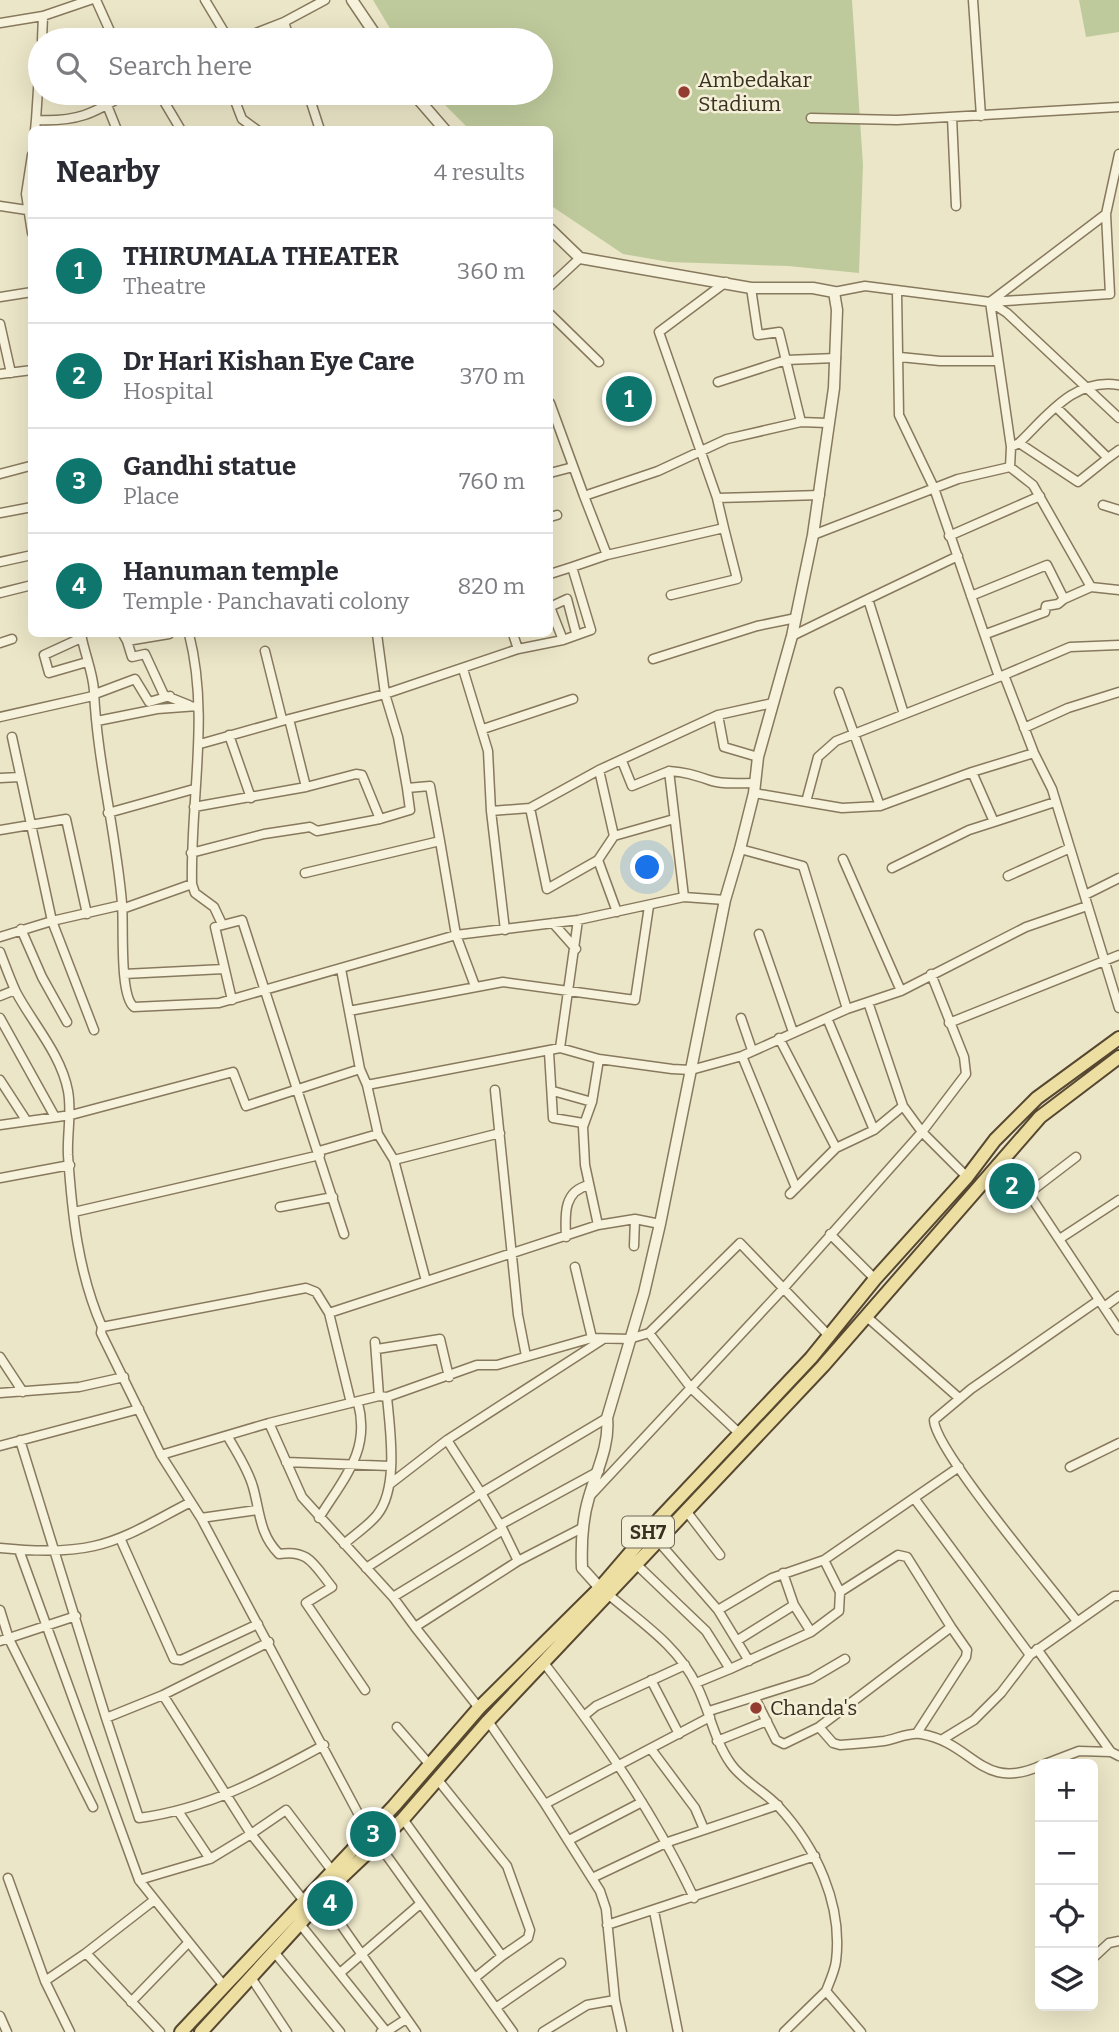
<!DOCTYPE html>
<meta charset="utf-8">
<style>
:root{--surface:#fff;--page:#f7f7f7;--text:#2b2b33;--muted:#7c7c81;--line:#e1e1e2;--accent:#0f766e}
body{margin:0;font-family:Bitter,serif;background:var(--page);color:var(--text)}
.controls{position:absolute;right:21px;bottom:21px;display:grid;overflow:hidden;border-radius:10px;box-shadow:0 7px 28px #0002}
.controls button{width:63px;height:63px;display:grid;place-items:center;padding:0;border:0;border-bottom:2px solid var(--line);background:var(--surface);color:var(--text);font:35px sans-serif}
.you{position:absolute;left:648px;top:868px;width:24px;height:24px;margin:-18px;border:5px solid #fff;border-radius:50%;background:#1a73e8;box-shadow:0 0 0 10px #1a73e833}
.badge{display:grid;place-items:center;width:46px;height:46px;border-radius:50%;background:var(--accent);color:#fff;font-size:23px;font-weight:700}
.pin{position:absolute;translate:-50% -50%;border:4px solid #fff;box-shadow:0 2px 7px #0006}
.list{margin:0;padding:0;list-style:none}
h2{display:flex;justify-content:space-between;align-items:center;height:91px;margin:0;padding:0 28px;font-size:30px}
h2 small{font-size:23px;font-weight:400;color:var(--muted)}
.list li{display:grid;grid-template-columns:46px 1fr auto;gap:21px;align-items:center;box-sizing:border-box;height:105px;padding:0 28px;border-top:2px solid var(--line)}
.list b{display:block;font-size:26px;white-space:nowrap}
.list p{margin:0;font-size:23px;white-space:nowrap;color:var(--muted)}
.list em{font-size:23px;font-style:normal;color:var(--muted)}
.icon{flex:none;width:38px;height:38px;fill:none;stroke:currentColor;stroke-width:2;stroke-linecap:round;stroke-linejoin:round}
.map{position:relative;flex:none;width:1119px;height:2032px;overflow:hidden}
.search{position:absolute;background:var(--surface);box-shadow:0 7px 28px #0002;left:28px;top:28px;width:525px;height:77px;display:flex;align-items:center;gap:18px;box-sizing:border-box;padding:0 24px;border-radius:38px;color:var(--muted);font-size:26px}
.panel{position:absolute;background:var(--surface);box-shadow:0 7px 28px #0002;left:28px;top:126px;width:525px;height:511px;border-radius:10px}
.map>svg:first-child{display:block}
.green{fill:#bfca9c}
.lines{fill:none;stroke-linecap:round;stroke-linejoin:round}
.minor-casing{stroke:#87795e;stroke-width:11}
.tertiary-casing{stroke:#87795e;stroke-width:13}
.primary-casing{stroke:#564731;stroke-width:16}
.minor{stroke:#f7f2db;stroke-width:8}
.tertiary{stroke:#f7f2db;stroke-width:10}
.primary{stroke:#eddfa2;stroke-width:12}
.poi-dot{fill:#933d31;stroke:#f4efd7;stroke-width:2.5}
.labels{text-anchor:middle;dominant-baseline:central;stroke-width:5;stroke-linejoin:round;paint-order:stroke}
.shield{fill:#f4efd7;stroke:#716957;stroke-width:2}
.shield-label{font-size:19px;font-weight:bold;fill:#392f20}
.poi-label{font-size:21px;fill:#392f20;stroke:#f4efd7;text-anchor:start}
</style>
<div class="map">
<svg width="1119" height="2032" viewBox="0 0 1119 2032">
<rect width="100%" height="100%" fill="#ece6c8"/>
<path class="green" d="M373 0H852L863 165 859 273 788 266 669 262 623 254 550 205V130L469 129 433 93H541V40H397Z
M1079 0H1119V32L1086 37Z"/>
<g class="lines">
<g class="minor-casing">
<path id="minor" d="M96 0 114 40
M205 0 229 40
M973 0 981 116
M0 23 43 16 90 0
M42 40 43 16
M238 40 284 22
M290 40 284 22 325 0
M159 93 181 130
M232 93 242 119 257 130
M308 93 320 130
M107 105 117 130
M952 117 956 206
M811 118 897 120 1119 107
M36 120 40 59
M35 130 36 120C77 122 93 114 127 93
M32 155 26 194 32 233
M0 206 27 210
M1106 214 990 302 1110 294 1106 214 1119 154
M726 282 659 332 717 498 820 495
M550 286 580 258
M751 288 758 335 779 332 801 422
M834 292 865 286 990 302 1007 313 1119 418
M897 292 899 415 934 488 999 677 1004 675 1034 753 1052 789 1119 1008
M0 297 32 292
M990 302 1011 447 1019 443C1047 416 1075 377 1119 385
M550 314 599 362
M0 324 11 373
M900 357 940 361H997
M0 374 32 370
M718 382 786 360 836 358
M550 403 584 496 658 471 727 439 801 422 827 423
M1056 407 1108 458 1119 450
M1019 443 1078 482 1108 458
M1011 447 1010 467 1033 485 1091 587 1119 590
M550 473 573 467
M0 474 30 466
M584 496 607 555
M1103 505 1119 510
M0 513 32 507
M550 517 557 515
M813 535 958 479 1010 467
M949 536 1040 496
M0 562 32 555
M572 567 607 555 724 528 717 498
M0 593 32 585
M671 595 737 579 724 528
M971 596 1047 565 1064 599 1091 587
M868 599 958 556
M552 606 567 599 576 633
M550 607 563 640
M81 634C84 652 93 672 94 691 97 761 116 832 122 903 124 924 119 996 134 1007L219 1003 456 935 578 920 684 897 725 900
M123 634 127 641 169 634
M189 634C210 716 190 800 192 884L195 893 214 907 222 924
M377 634 385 694 518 649 563 640 591 630 572 567 550 574
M513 634 518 649
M986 634 1045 612 1046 606 1058 604 1064 599
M792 636 868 599 904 714
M81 638 44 655 49 673 87 662
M127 641 132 657 145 654 164 695 189 705
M0 643 12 639
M265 651 282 719
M653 659 757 626 796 618
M463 669 488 751 491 811
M1004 675 1070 647 1119 645
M839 692 880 806
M95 694 135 679 149 702 170 696
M718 715 724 747 758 757
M0 717 93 696
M97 721 157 709 198 706
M1024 728 1068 708 1119 692
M483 729 573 699
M229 735 251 798
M200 744 289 719
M622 761 632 786 669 771 684 897
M599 770 614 836
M669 771C685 772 694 775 709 780 722 785 740 783 755 783
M972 772 1034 753
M0 778 20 777
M306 787 356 774 362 775 380 819 410 810 407 788
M754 793 842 808 880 806 972 772 994 822 969 830 892 868
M806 802 818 757 836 741 999 677
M194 807 306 787 289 719 385 694 398 737 407 788 430 786 440 841
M530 808 599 770 718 715 773 703
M108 813 194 789
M994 822 1055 802
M0 830 66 819 87 914
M740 849 803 866 847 1009
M191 853 264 834 310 827 317 831 380 819
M843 859 901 991
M305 873 440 841 456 935 475 986
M1008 876 1068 849
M1085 895 1119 878
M122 909 192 884
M617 912 598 860 614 836 674 819
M553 923 576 949
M21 929 42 977 67 1022
M505 930 491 811 530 808 547 889 598 860
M759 934 793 1032
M0 937 52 921 12 737
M0 952C5 965 10 979 16 992 33 1024 61 1054 68 1091 72 1113 67 1133 68 1155 72 1214 78 1272 102 1327L101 1333 161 1455 201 1518 368 1832
M341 969 360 1069 367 1085 378 1134 394 1160 426 1281
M124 974 224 969
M0 996 15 990
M232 1000 215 927 242 920 344 1234
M868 1002 903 1106 922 1132 967 1177
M349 1011 503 982 635 1000 649 906
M0 1018 55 1117
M741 1018 752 1050
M827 1018 874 1130
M949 1023 1119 955
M94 1030 52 921 122 905
M779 1038 836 1148
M560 1048 578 920
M549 1052 553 1118 583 1123
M0 1080 26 1120
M367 1085 560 1048 599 1059 672 1069 691 1070 742 1056
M495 1090 518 1315 526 1356
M553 1091 592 1102
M0 1125 71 1115 233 1072 246 1106 360 1069
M319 1151 378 1134
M1004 1156 1119 1330
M394 1160 500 1133
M0 1178 70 1165
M796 1188 742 1056 847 1009 901 991 1026 927 1087 906
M1029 1193 1076 1157
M790 1194 836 1148 874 1130 903 1106
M280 1207 333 1197
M74 1212 320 1155
M598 1225 585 1165 583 1127 592 1102 599 1059
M830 1234 875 1279
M566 1237C565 1215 563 1191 589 1185
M1061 1238 1119 1200
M634 1246 635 1219
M575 1267 592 1338
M1104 1307 1119 1296
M867 1317 959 1398
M102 1327 306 1288 316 1292 329 1313
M649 1333 691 1388 740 1434
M602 1340 447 1440 481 1493 607 1418
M375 1342 379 1396
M377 1349 440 1339 449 1377
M0 1357 23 1392
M0 1393 79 1387 124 1377
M351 1403 329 1313 598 1225 635 1219 660 1224
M269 1423 302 1497 393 1597 415 1627 518 1561 582 1528
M228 1437C237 1453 248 1469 253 1487 260 1511 259 1534 279 1554 309 1549 314 1565 332 1587L306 1603 365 1690
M20 1440 106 1718
M0 1446 139 1409
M161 1455 269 1423 379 1396 387 1397 477 1365H497L592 1338 629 1339 649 1333 740 1243 830 1337
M286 1462 390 1466
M1070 1467 1119 1443
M390 1484 447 1440
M590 1496 782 1290 922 1132 966 1074 964 1057 931 974
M914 1498 1030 1655
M687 1512 720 1555
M201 1518 257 1510
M319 1518C343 1479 371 1451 358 1403
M500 1525 599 1471
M120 1538 174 1659 181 1660 258 1624
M658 1541 718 1610 749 1661
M344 1544C354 1535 368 1526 377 1515 399 1488 390 1429 387 1397
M0 1548C30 1551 64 1553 94 1546 127 1539 159 1518 189 1503
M19 1550 139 1880 224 1986
M824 1560 959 1467
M636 1564 706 1631 730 1669 696 1683
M366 1568 481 1493 503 1530
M783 1573 794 1605 811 1632
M609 1595C642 1623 678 1646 697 1686 710 1712 714 1740 731 1764 743 1781 764 1791 778 1806 816 1847 843 1904 836 1961 835 1970 830 1981 826 1991
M393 1597 503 1530 518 1561
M0 1610 9 1639 93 1807
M718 1610 772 1578 824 1560 840 1592 839 1611 811 1632 730 1669
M1076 1620C1052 1588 934 1449 934 1420L971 1389 1099 1300
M415 1627 479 1708
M738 1640 794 1605
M0 1641 76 1616
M269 1642 163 1695 106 1718 139 1818C208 1809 264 1778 324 1745
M1037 1649 1111 1752 1119 1756
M544 1663C601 1737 655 1814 694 1898
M651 1680 679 1734
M163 1695 251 1834 286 1810 333 1872
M755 1698 776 1740 784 1744 819 1727 951 1627 907 1557 898 1555 840 1592
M709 1711 811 1679 845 1659
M585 1715 596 1706 685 1665
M488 1721 545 1804 600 1891 606 1909 615 2000
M397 1727 430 1765
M819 1727 833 1743 840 1745C855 1744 869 1743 884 1741 896 1739 909 1732 921 1734 974 1743 981 1792 1040 1766
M917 1733 966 1657 967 1650 951 1627
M943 1739 974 1720 1001 1693 1030 1655 1114 1596H1119
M717 1741 767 1721
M651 1749 695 1808 704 1829
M1045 1764 1079 1751 1111 1752
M545 1804 710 1717
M178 1811 210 1859
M403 1819 502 1956 528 1938 530 1930 507 1866 438 1780
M569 1840 642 1802
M377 1842 513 2032
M8 1878 45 1981 70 2032
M592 1878 668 1842 778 1805
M139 1880 210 1859 251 1834 304 1901
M323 1899 416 2032
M153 1901 86 1953 160 2032
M654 1911 678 2032
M300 1924 385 2030 381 2032
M607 1925 815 1856
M275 1953 340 2032
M1093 1958 1109 1943 1119 1941
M340 1973 420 1904
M476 1977 502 1956
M252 1979 287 2032
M45 1981 86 1953
M131 2002 188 1943
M497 2007 561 1963
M0 2016 7 2032
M386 2032 406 2019
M543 2032 587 2005 615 2000 622 2032
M784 2032 826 1991 861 2032"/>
</g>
<g class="tertiary-casing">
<path id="tertiary" d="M352 0 379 40
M413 93 445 130
M550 229 580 258 751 288H813L834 292 837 310 834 388 813 535 792 636 758 757 754 793 740 849 725 900 660 1224 644 1293 607 1418C610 1445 596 1472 589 1497 582 1520 581 1544 582 1568L600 1588"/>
</g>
<g class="primary-casing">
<path id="primary" d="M181 2032 394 1806 479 1708 600 1588 660 1518 811 1358 875 1279 967 1177 995 1140 1037 1098 1119 1038
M201 2032 343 1876 403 1819 488 1721 823 1366 1040 1117 1119 1057"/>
</g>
<use href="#minor" class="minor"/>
<use href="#tertiary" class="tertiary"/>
<use href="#primary" class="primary"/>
</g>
<g class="poi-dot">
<circle cx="684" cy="92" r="7"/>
<circle cx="756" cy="1708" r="7"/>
</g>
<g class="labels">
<rect class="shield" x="622" y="1516.5" width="52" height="31" rx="5"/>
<g class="shield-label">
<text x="648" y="1532">SH7</text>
</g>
<g class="poi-label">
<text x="698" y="80">Ambedakar<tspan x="698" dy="24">Stadium</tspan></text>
<text x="770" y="1708">Chanda's</text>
</g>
</g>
</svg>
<div class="controls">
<button>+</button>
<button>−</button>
<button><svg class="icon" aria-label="locate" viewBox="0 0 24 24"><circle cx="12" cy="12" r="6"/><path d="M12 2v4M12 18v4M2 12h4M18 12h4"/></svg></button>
<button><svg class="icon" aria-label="layers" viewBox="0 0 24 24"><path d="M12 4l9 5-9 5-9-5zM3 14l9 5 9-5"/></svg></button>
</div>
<div class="you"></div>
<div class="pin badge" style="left:629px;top:399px">1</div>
<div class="pin badge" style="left:1012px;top:1186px">2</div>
<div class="pin badge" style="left:373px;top:1834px">3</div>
<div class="pin badge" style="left:330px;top:1903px">4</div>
<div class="search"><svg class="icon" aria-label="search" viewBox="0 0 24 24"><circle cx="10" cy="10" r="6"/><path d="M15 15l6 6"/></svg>Search here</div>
<section class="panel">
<h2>Nearby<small>4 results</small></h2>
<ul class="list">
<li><span class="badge">1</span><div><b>THIRUMALA THEATER</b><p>Theatre</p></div><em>360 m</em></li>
<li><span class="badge">2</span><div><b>Dr Hari Kishan Eye Care</b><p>Hospital</p></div><em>370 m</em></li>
<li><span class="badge">3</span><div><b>Gandhi statue</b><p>Place</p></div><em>760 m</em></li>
<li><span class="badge">4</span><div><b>Hanuman temple</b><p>Temple · Panchavati colony</p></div><em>820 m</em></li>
</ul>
</section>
</div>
